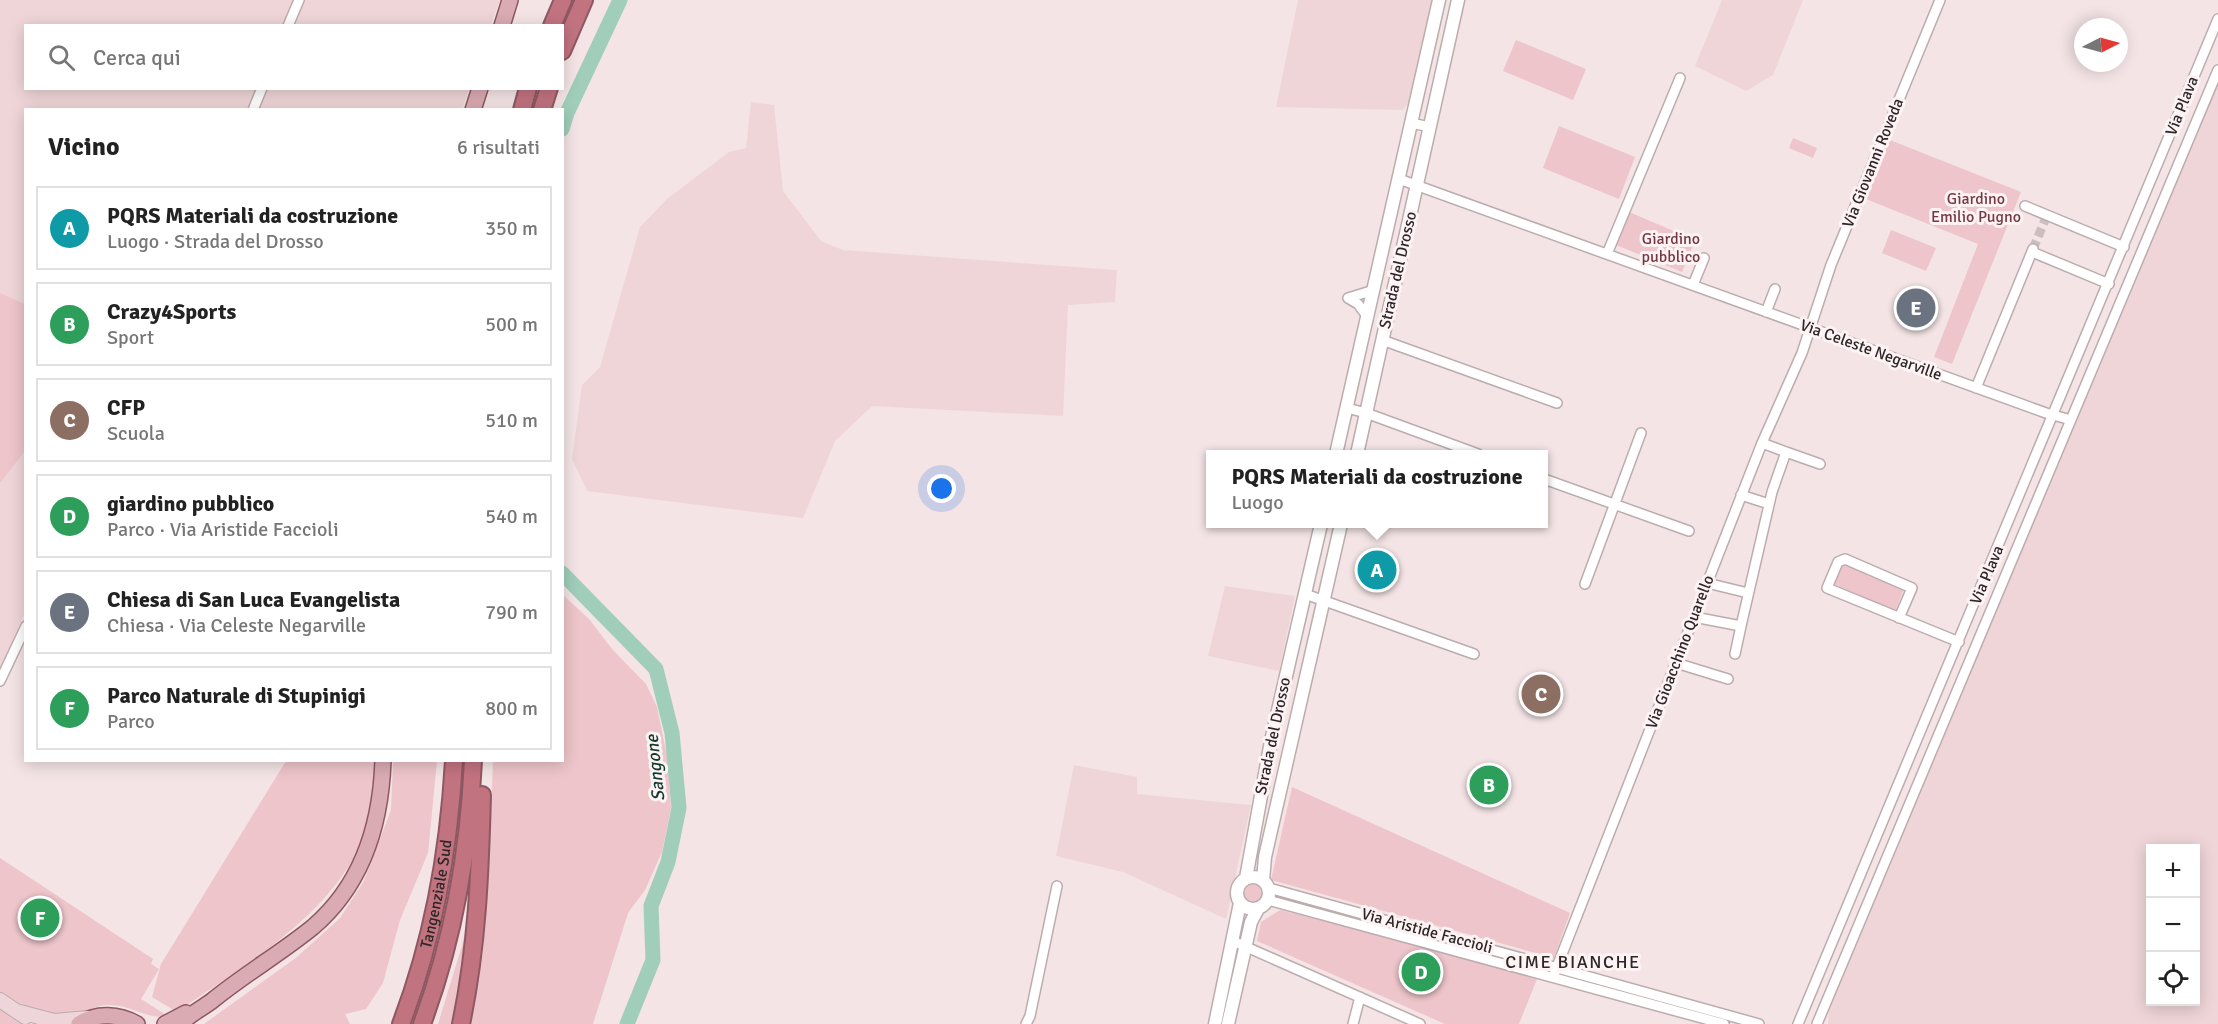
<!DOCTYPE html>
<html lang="it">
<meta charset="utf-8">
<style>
:root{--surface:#fff;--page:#f6f6f6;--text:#222;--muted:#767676;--line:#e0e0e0;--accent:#2563eb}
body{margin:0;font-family:Signika,sans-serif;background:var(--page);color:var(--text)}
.controls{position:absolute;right:18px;bottom:18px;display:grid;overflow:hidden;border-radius:0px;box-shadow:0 3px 15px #0003}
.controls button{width:54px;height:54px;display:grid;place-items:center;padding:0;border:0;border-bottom:2px solid var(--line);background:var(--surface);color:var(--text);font:30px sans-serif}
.compass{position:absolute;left:2074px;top:18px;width:54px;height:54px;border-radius:50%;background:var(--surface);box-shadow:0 3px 15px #0003;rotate:84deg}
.you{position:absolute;left:942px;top:489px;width:21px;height:21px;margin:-15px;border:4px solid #fff;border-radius:50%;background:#1a73e8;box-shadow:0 0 0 9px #1a73e833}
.badge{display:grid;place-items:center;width:39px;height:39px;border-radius:50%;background:var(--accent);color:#fff;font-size:20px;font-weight:700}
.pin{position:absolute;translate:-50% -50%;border:3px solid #fff;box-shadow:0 2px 6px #0006}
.popup{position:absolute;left:1206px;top:450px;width:342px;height:78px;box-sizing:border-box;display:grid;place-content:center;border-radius:0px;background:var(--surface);filter:drop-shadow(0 2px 4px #0005);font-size:20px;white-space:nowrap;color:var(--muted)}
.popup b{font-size:22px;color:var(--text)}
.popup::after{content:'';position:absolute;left:50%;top:100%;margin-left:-12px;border:12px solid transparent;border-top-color:var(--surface)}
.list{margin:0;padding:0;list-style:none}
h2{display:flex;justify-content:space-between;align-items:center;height:78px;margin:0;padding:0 24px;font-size:26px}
h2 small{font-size:20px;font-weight:400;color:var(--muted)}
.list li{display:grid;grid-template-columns:39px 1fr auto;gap:18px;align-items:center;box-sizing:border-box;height:84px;margin:0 12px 12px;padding:0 12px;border:2px solid var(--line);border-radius:0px}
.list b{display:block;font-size:22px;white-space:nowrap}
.list p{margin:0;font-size:20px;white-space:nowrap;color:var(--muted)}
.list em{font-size:20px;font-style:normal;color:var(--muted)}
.icon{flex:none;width:33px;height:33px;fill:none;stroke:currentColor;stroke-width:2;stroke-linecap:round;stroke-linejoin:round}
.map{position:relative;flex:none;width:2218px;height:1024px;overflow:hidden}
.search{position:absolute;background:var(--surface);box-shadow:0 3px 15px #0003;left:24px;top:24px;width:540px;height:66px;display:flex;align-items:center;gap:15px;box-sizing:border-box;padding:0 21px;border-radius:0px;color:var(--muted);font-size:22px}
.panel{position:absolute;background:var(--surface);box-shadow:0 3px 15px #0003;left:24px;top:108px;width:540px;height:654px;border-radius:0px}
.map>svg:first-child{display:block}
.built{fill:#efd5d8;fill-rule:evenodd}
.green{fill:#edc5ca}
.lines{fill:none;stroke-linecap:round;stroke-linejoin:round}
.river{stroke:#a0ceba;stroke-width:15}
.minor-tunnel{stroke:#ccbebf;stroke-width:9;stroke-dasharray:9 4.5;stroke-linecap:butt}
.minor-casing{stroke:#bcacae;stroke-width:12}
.tertiary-casing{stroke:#bcacae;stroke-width:15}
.secondary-casing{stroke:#bcacae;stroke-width:16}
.primary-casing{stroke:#8e5861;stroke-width:18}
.motorway-casing{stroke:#8e5861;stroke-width:20}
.minor{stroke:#fff;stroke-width:9}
.tertiary{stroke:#fff;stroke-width:12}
.secondary{stroke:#edd5d9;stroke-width:14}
.primary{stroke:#daabb3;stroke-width:15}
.motorway{stroke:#c27380;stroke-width:16}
.labels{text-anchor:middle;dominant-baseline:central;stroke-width:6;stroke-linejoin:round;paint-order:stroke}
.street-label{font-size:16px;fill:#2d2728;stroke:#fdf3f4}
.park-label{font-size:16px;fill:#753843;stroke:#fdf3f4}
.water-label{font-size:18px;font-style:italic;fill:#133b2d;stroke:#fdf3f4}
.neighbourhood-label{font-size:18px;letter-spacing:1.5px;fill:#2d2728;stroke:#fdf3f4}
</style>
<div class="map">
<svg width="2218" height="1024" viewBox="0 0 2218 1024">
<rect width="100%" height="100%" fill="#f4e4e5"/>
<path class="built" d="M0 0H500L491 25 26 26V88L469 89 462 110H26L25 304 0 293Z
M1298 0H1433L1414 94 1403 110 1276 107Z
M1722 0H1803L1773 75 1746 91 1695 66Z
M2218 81V1024H1828L1829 1009ZM2150 848H2196V1002H2150Z
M751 102 774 105 783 191 821 241 843 250 1117 270 1115 302 1068 305 1063 416 872 406 835 441 803 518 587 491 572 459 582 385 600 367 640 227 667 199 729 152 746 148Z
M25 450V612L0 668V481Z
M1225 586 1295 596 1279 671 1208 656Z
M1074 765 1137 777V794L1251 805 1226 919 1123 872 1056 856Z"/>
<path class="green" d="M1516 40 1586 69 1573 100 1503 71Z
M1559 126 1635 157 1619 199 1543 168Z
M1793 138 1817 148 1813 158 1789 148Z
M1890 140 2021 192 1952 364 1934 357 1978 244 1866 199Z
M1629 212 1695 240 1682 272 1616 245Z
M1891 230 1936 248 1926 271 1882 253Z
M0 293 25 304V451L0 483Z
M1843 562 1904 589 1895 611 1834 584Z
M563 595 589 619 612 649 646 684 657 707 667 756 671 808 662 852 645 890 628 913 593 1024H470C487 936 490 849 493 761L562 760Z
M286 761H375C373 780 372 801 368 820 348 907 245 964 177 1012L152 997 161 964Z
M393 761H437L428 853 400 920 383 983 366 1009 345 1014 350 1024H204L297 957 340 918 364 881 391 810Z
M1292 787 1570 913 1554 958 1271 880Z
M0 858 153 959 151 964 159 969 141 999 168 1016C146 1020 132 1005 110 1005 98 1004 89 1011 78 1013 62 1016 48 1014 32 1010L22 1024H0Z
M1244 894a10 10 0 1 1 20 0a10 10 0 1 1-20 0Z
M473 898 456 1024H438L461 949Z
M1280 910 1385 936 1537 979 1519 1024H1445L1257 941 1261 922Z"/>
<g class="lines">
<path class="river" d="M562 129 567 113 620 0
M562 573 656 669 672 733 679 808 668 862 651 906 653 960 627 1024"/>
<path class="minor-tunnel" d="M2033 249 2045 220"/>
<g class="minor-casing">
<path id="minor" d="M288 26 299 0
M253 110 262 88
M1411 123 1430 127
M1399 179 2046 413 2071 420
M2025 206 2124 247
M2032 252 2109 284
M1607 254 1680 78
M1693 285 1704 258
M1348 298 1358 304 1367 316
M1348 298 1374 290
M1766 312 1775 289
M1382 340 1557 403
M1976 388 2033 249
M1347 408 1366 413 1478 454
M1786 452 1820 464
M1544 479 1689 531
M1741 495 1769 504
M1707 583 1748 593
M1585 584 1641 433
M1305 594 1474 654
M1694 617 1741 626 1772 492 1786 452 1762 443
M1899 618 1912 588 1845 559 1838 562 1827 588 1959 642
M1735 654 1741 626
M1676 663 1728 679
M0 681 26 626
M1269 888 1759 1024
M1268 900 1724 1024
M1233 941 1420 1024
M1553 977 1762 443 1802 353 1831 265 1940 0
M1026 1024 1030 1016 1057 886
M1353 1024 1360 997
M1798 1024 2218 19
M1817 1024 2218 70"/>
</g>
<g class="tertiary-casing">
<path id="tertiary" d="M1336 454 1439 0
M1357 454 1458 0
M1237 893a16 16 0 1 1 32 0a16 16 0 1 1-32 0Z
M1246 878 1271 741 1321 524
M1263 880 1265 857 1341 524
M1215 1024 1240 903
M1228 1024 1251 922 1258 909"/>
</g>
<g class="secondary-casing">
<path id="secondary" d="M0 1000 25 1017
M20 1012 54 1021 88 1018"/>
</g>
<g class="primary-casing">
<path id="primary" d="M502 26 510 0
M473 110 480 88
M79 1024C97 1012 119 1014 137 1024
M165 1024 186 1013
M180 1024C190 1014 203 1008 213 1000 245 974 281 953 313 927 363 884 381 824 383 760"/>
</g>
<g class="motorway-casing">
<g id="motorway">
<path d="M552 26 563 0"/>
<path d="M562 51 584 0"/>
<path d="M522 110 528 88"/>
<path d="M542 110 549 88"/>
<path id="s1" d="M401 1024C434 938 449 852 454 760"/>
<path d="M422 1024C454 938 469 852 473 760"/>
<path d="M461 1024C477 948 480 873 482 795"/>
</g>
</g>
<use href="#minor" class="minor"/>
<use href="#tertiary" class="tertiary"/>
<use href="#secondary" class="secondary"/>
<use href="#primary" class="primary"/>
<use href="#motorway" class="motorway"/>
</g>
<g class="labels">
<g class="street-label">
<text transform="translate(2182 106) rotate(-68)">Via Plava</text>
<text transform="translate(1873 163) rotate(-68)">Via Giovanni Roveda</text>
<text transform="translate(1398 270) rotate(-77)">Strada del Drosso</text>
<text transform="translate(1871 350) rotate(20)">Via Celeste Negarville</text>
<text transform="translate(1987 575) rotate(-67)">Via Plava</text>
<text transform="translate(1680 652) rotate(-69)">Via Gioacchino Quarello</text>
<text transform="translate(1273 736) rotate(-78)">Strada del Drosso</text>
<text stroke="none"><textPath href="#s1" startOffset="135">Tangenziale Sud</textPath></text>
<text transform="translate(1427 931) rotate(15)">Via Aristide Faccioli</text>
</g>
<g class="park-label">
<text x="1976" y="199">Giardino<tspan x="1976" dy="18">Emilio Pugno</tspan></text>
<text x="1671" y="239">Giardino<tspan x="1671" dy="18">pubblico</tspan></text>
</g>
<g class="water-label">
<text transform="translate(655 768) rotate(-96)">Sangone</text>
</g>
<g class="neighbourhood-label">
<text x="1573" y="962">CIME BIANCHE</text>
</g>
</g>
</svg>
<div class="controls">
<button>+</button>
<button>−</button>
<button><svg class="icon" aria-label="locate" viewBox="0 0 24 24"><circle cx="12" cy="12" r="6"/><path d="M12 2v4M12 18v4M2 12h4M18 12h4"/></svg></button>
</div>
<svg class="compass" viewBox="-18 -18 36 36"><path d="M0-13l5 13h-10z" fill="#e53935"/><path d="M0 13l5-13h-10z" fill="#767676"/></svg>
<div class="you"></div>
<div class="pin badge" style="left:1377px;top:570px;background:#0f9aa8">A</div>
<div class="popup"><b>PQRS Materiali da costruzione</b>Luogo</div>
<div class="pin badge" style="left:1489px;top:785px;background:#2e9e5b">B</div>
<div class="pin badge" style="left:1541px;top:694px;background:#8d6e63">C</div>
<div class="pin badge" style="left:1421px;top:972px;background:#2e9e5b">D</div>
<div class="pin badge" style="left:1916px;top:308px;background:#6b7280">E</div>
<div class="pin badge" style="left:40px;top:918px;background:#2e9e5b">F</div>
<div class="search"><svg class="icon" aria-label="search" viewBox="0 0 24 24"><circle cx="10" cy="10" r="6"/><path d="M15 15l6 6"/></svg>Cerca qui</div>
<section class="panel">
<h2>Vicino<small>6 risultati</small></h2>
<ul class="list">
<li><span class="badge" style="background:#0f9aa8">A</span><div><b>PQRS Materiali da costruzione</b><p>Luogo · Strada del Drosso</p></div><em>350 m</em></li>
<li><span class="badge" style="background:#2e9e5b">B</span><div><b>Crazy4Sports</b><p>Sport</p></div><em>500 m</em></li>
<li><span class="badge" style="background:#8d6e63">C</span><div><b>CFP</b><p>Scuola</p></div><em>510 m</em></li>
<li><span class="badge" style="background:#2e9e5b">D</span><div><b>giardino pubblico</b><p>Parco · Via Aristide Faccioli</p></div><em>540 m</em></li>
<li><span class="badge" style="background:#6b7280">E</span><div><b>Chiesa di San Luca Evangelista</b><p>Chiesa · Via Celeste Negarville</p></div><em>790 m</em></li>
<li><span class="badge" style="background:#2e9e5b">F</span><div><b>Parco Naturale di Stupinigi</b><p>Parco</p></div><em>800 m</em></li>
</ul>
</section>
</div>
